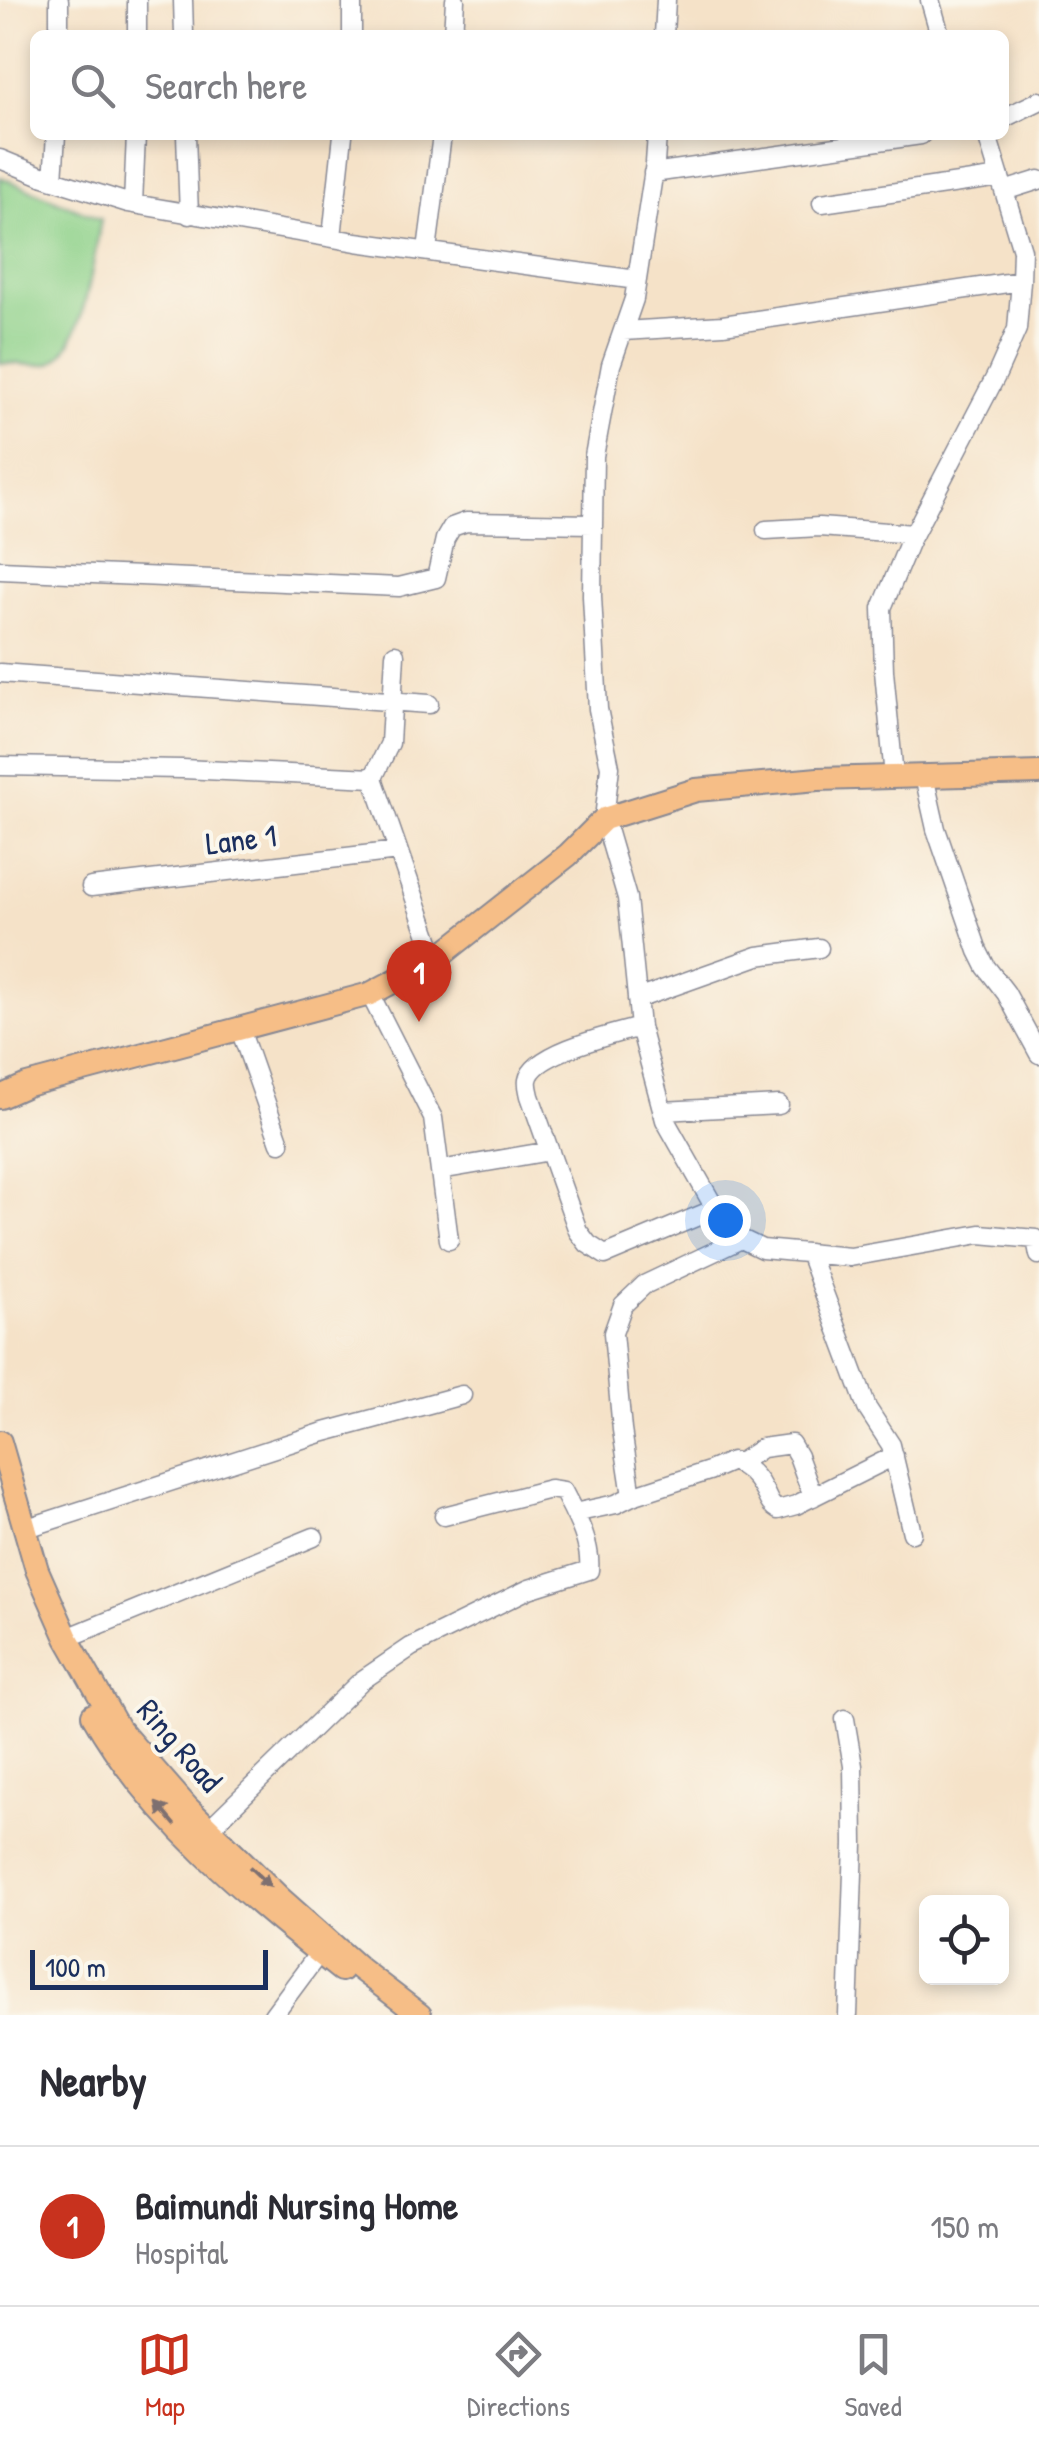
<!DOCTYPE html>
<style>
:root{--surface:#fff;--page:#f7f7f7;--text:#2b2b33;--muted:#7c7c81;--line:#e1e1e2;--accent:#c8321e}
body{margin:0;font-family:"Patrick Hand",sans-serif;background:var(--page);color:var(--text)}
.controls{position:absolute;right:30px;bottom:30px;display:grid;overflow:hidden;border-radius:15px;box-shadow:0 5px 15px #0003}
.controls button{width:90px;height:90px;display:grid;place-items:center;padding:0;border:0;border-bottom:2px solid var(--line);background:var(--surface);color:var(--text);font:50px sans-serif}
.scale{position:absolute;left:30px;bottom:25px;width:238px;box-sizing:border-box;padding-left:10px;border:5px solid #1b2f5e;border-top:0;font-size:28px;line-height:35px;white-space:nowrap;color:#1b2f5e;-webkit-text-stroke:8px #fbf7ec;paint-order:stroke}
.you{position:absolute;left:725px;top:1220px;width:35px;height:35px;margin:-25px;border:8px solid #fff;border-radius:50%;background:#1a73e8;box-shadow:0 0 0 15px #1a73e833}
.badge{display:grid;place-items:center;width:65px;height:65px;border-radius:50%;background:var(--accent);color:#fff;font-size:32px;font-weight:700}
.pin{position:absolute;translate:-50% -82px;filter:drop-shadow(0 2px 5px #0008)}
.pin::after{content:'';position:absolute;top:52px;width:35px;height:30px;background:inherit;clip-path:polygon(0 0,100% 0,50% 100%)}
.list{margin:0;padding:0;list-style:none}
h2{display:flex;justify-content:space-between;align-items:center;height:130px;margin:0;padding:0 40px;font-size:42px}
h2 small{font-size:32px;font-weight:400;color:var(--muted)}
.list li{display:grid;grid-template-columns:65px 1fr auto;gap:30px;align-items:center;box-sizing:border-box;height:160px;padding:0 40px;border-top:2px solid var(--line)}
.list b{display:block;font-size:38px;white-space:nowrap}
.list p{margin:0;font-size:32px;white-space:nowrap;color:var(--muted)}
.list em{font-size:32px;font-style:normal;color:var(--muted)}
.icon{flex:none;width:55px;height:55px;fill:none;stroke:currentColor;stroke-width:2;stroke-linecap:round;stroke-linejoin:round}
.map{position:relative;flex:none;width:1039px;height:2015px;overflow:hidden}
.search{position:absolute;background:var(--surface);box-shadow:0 5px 15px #0003;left:30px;right:30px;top:30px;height:110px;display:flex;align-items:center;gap:25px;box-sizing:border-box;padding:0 35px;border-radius:15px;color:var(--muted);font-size:38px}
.sheet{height:290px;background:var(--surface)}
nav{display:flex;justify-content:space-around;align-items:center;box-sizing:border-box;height:140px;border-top:2px solid var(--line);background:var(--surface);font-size:28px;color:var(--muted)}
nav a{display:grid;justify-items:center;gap:5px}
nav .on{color:var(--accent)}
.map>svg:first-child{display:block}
.green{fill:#8ed18a;stroke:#548074;stroke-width:2.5}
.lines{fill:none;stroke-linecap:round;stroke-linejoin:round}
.minor-casing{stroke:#888893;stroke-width:21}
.major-casing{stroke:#888893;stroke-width:26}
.minor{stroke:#fff;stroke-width:18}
.major{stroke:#f6be87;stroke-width:22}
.oneway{fill:#7e6f70}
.labels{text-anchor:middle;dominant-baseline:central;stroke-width:8;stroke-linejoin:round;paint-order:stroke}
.street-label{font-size:32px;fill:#1b2f5e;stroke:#fbf7ec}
</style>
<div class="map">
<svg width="1039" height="2015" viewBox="0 0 1039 2015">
<rect width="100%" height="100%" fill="#fbf7ec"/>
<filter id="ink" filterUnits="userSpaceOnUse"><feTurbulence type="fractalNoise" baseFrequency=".01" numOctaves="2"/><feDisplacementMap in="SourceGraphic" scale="20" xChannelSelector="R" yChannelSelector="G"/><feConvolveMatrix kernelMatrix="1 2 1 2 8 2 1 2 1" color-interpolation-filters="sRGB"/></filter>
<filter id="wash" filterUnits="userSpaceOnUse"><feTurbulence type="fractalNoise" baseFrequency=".0048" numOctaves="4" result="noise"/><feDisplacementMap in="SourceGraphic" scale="40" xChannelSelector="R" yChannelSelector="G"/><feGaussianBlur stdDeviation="2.25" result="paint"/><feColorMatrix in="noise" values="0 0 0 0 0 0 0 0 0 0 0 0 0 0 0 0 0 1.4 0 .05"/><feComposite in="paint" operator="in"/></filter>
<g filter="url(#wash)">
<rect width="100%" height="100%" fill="#f5e2c8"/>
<path class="green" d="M0 177 101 219C95 250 83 356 48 364 34 367 15 363 0 363Z"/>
</g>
<g filter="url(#ink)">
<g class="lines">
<g class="minor-casing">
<path id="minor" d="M59 0V35
M137 0V35
M183 0 184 35
M930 0 940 35
M352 35V0
M453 35 455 0
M664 35 666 0
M1004 118 1039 101
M186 135 189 215
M657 135 655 163 634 299 611 365 594 456 592 596 598 709 610 767 604 819 627 898 640 1027 665 1120 729 1233 762 1249 850 1257 980 1234 1036 1239 1039 1255
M0 159 44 177 128 203 356 242 637 280
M653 173 921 135
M53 180 56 135
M1004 191 1039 180
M822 203 1000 177
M133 204 136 135
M332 237 343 135
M427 250 442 135
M623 331 723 325 1021 281 1022 250 987 135
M766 530 819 527 914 534
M0 570 399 587 436 578 445 539 452 527 466 522 593 524
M0 673 429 704
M0 766 183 769 373 778 436 959
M924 776 936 829 978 951 986 967 1006 993 1039 1054
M894 777 884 671 882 608 909 543 997 374 1017 329 1021 281
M373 778 390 743 395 654
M91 887 398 851
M370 994 433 1118 449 1240
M637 999 758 956 819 948
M640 1027C615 1034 533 1052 528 1080 527 1085 529 1091 530 1096L578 1231 588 1244 605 1255 715 1209
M240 1029 280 1143
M662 1111 779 1105
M440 1170 550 1151
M809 1253 867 1408 891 1445 912 1533
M739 1463 762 1448 791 1444 798 1456 813 1497
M632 1496 709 1471 732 1461C746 1466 756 1475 763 1489 769 1499 768 1504 778 1510L796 1505 894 1456
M574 1513 616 1504 632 1496 622 1430 613 1333 623 1305 644 1285 741 1239
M24 1529 321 1433 462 1395
M67 1638 314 1537
M845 1719 853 1766 854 1844 848 2015
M210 1828 361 1681 411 1647 529 1589 589 1570C592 1543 575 1514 563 1491L550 1489 444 1516
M273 2015 319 1953"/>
</g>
<g class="major-casing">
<path id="major" d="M0 1097 27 1085 370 994 436 959 568 855 604 819 696 790 818 779 1039 773
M0 1442 37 1570 67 1638 118 1728 187 1807 281 1899 360 1969 420 2015
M93 1715C151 1818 248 1897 341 1970"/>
</g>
<use href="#minor" class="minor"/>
<use href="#major" class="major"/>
</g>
<defs><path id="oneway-solid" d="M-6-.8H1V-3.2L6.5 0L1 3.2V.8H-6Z" transform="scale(2.5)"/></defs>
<g class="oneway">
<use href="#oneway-solid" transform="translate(166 1814) rotate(-130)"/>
<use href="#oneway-solid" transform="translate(260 1877) rotate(44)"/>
</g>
</g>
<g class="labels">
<g class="street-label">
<text transform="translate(241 839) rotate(-7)">Lane 1</text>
<text transform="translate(180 1745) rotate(49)">Ring Road</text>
</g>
</g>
</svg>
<div class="controls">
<button><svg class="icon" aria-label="locate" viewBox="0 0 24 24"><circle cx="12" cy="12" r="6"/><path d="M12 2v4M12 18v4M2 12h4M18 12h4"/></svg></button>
</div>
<div class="scale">100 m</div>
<div class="you"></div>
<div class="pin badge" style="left:419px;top:1022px">1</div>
<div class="search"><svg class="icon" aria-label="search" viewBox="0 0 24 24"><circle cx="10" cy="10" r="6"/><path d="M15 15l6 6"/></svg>Search here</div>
</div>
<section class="sheet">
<h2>Nearby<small></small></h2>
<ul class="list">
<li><span class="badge">1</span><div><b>Baimundi Nursing Home</b><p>Hospital</p></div><em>150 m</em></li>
</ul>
</section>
<nav>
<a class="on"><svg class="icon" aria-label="map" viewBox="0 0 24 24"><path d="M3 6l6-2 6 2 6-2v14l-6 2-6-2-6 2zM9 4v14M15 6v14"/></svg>Map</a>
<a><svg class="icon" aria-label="directions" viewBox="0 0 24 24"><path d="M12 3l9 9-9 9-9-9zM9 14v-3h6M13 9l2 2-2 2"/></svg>Directions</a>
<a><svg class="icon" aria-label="saved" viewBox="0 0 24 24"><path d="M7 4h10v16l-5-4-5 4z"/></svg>Saved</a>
</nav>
